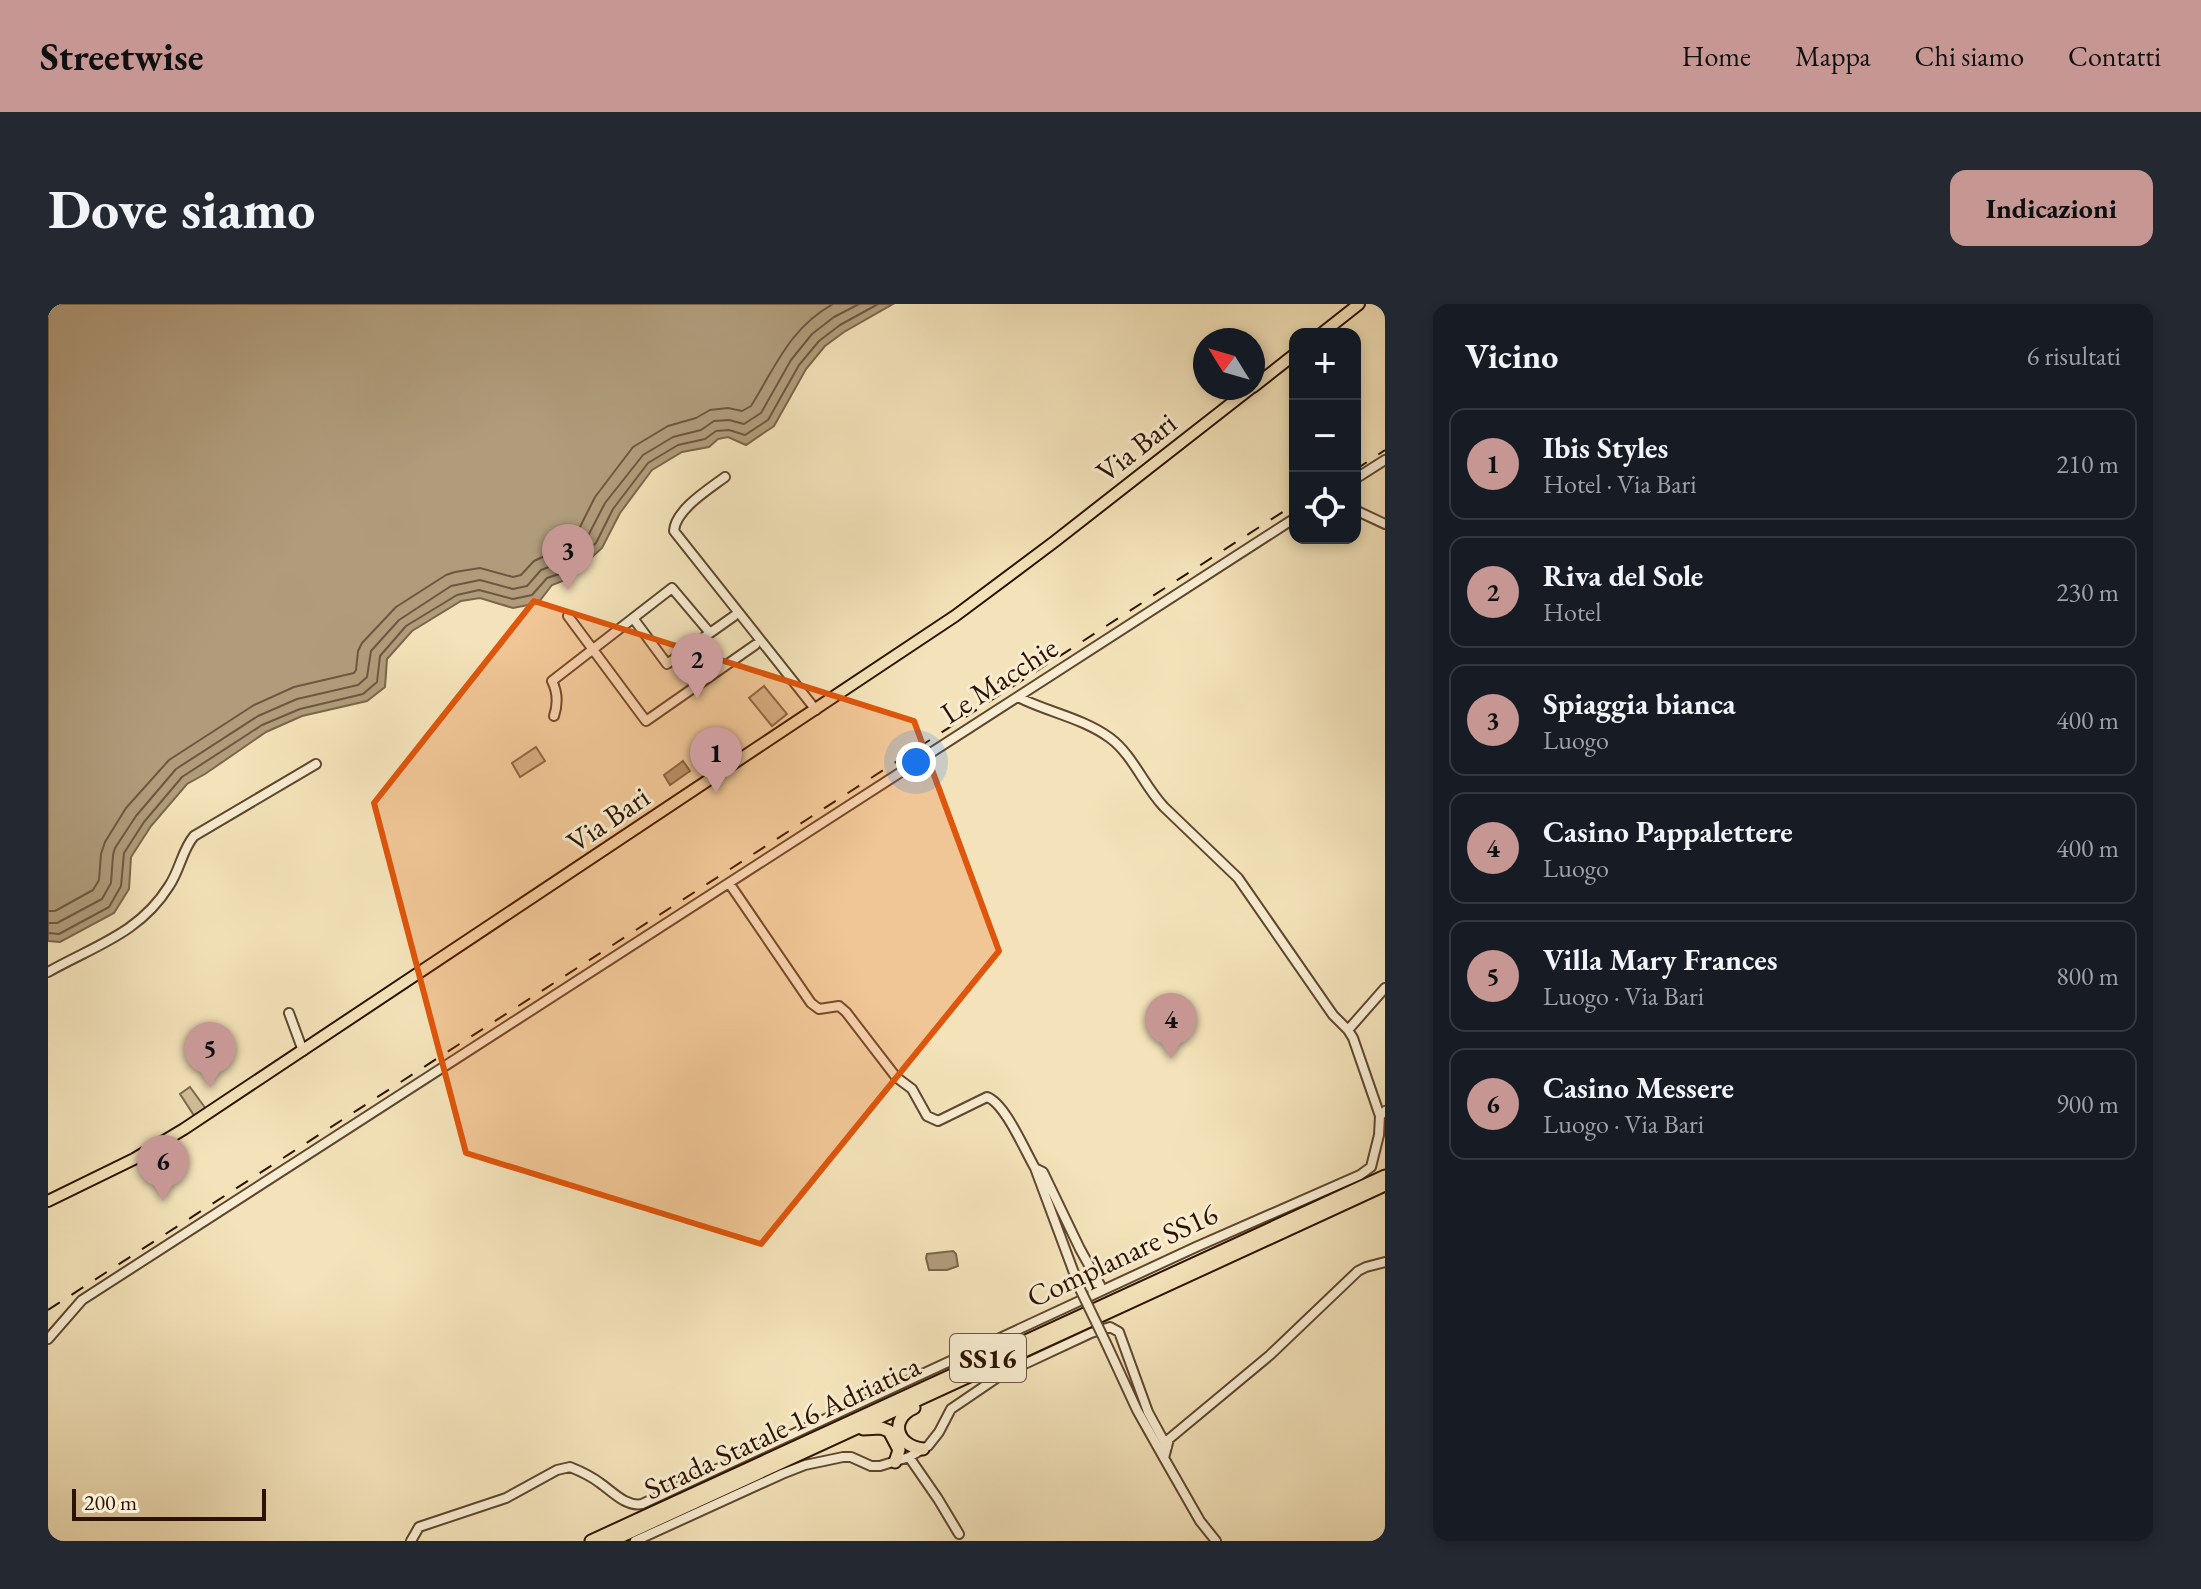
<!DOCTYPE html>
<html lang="it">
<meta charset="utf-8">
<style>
:root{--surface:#171b24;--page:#242831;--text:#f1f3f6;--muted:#9ea1a6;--line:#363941;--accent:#c59692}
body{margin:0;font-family:"EB Garamond",serif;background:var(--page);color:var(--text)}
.controls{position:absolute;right:24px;top:24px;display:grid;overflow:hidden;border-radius:16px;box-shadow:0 4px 12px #0003}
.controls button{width:72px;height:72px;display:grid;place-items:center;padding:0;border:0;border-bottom:2px solid var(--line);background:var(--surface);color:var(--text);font:40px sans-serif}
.compass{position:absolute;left:1145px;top:24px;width:72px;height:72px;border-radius:50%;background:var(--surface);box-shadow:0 4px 12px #0003;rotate:307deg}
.scale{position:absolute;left:24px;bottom:20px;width:194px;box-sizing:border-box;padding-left:8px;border:4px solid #2d1200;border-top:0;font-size:22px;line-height:28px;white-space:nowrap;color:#2d1200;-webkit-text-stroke:6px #f8edd2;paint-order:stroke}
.you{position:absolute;left:868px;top:458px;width:28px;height:28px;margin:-20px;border:6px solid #fff;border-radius:50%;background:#1a73e8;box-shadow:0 0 0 12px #1a73e833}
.badge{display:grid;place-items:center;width:52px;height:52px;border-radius:50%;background:var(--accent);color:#111;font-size:26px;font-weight:700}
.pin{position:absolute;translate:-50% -66px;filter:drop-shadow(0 2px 4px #0008)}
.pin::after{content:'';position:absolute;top:42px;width:28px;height:24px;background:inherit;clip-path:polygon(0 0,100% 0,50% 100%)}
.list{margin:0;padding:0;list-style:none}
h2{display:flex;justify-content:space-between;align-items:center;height:104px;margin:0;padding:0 32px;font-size:34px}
h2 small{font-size:26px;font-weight:400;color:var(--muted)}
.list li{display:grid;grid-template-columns:52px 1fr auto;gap:24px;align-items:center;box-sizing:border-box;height:112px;margin:0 16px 16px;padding:0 16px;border:2px solid var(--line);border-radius:16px}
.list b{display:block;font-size:30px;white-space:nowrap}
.list p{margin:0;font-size:26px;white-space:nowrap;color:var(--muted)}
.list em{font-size:26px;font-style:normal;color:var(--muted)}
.icon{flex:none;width:44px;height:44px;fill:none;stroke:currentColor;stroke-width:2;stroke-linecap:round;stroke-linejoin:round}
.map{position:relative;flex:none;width:1337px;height:1237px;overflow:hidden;border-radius:16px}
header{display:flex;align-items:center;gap:48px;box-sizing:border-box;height:112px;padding:0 40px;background:var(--accent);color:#111}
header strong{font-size:38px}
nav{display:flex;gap:44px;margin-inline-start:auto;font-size:28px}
.intro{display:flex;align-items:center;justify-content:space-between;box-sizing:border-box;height:192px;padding:0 48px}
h1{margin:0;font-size:56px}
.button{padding:20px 36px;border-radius:16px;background:var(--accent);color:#111;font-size:28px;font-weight:700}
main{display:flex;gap:48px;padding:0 48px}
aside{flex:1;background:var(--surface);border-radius:16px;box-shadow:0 4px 12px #0003}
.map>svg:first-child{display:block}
.green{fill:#d2bf9a;stroke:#80684d;stroke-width:2}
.water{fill:#b09c7b;stroke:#7c654a;stroke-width:2}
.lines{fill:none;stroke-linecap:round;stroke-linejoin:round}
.shore{stroke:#6e573e;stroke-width:2}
.minor-casing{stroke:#5f462e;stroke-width:12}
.major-casing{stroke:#2d1200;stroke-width:14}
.highway-casing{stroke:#2d1200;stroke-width:15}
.minor{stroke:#f8edd2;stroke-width:8}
.major{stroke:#f4e3ba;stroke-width:10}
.highway{stroke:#f4e3ba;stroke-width:11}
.rail{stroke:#2d1200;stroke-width:2;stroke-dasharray:14 14;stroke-linecap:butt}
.minor-bridge-casing{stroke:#5f462e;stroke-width:12;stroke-linecap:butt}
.minor-bridge{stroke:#f8edd2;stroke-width:8}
.marked{fill:#df550b;fill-opacity:0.2;stroke:#df550b;stroke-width:6;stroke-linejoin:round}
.labels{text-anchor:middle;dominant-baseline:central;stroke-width:6;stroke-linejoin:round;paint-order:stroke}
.shield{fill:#f8edd2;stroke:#6a543f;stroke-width:2}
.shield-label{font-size:28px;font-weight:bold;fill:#2d1200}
.street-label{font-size:30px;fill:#2d1200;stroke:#f8edd2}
</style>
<header>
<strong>Streetwise</strong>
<nav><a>Home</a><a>Mappa</a><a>Chi siamo</a><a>Contatti</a></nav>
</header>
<div class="intro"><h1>Dove siamo</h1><a class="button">Indicazioni</a></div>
<main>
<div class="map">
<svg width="1337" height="1237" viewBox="0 0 1337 1237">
<rect width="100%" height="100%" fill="#f4e3ba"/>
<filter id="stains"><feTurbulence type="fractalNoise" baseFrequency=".0025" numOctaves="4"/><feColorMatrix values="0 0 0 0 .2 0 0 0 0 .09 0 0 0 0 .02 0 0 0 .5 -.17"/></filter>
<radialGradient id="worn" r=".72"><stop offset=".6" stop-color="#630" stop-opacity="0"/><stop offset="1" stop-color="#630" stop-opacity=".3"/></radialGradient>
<path class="green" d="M716 382 739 410 724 422 701 394Z
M488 443 497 457 472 473 464 459Z
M142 783 158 805 147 813 132 790Z"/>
<path class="water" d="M0 0H845L796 28 777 42 758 65 726 122 698 141 680 133 670 135 661 143 634 148 604 166 572 209 554 244 533 263 526 249 524 250 531 266 525 273 504 281 490 299 465 304 432 294 413 297 364 327 339 355 337 383 319 397 254 412 218 428 157 470 139 480 103 522 83 553 81 585 66 609 12 638 0 637Z
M635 457 642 467 622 481 616 471Z
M905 947 908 950 910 962 899 966H881L878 954 879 950Z"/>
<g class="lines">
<path class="shore" d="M0 607H7L45 586 51 576 53 550 57 538 78 504 121 456 206 401 246 383 306 369 308 366 310 347 314 339 348 303 398 271 407 268 432 264 465 273 473 271 486 257 505 248 531 225 547 193 585 143 620 122 648 114 662 106 680 104 694 107 703 102C728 62 741 25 785 0
M0 619H9L54 595 63 579 65 551 67 544 88 512 128 465 210 412 249 395 310 381 319 373 323 347 351 316 403 282 432 276 465 285 479 282 493 266 514 258 519 251 540 232 557 199 595 151 625 133 653 126 666 117 681 116 696 120 713 109 743 56 764 30 786 13 811 0
M0 629 11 630 61 603 73 582 76 549 96 518 134 473 214 421 252 405 315 390 329 378 332 352 358 322 409 291 431 286 465 295 484 291 499 274 520 267 526 258 548 239 565 205 600 159 630 141 657 135 668 127 681 126 697 131 720 116 751 61 771 37 792 21 830 0"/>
<g class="minor-casing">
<path id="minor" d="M677 173C661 185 627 206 626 227L768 406
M1307 175 1337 156
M1307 206 1337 220
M520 312 598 417 707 341
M662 329 686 312
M635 349 655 376
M970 393C999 408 1035 414 1062 434 1085 451 1096 482 1116 503L1190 574 1285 711 1300 726 1305 734 1332 812
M506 412C510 400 509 387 504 377L624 284 662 329 619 360 585 314
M681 579 763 699 771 705 791 702 798 708 848 773 864 785 879 812 890 817 939 793C957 799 977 847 987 864
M0 668C46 642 92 629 121 582 132 566 134 546 146 532L268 460
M241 709 255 747
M1300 726 1337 684
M1032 985 987 864 995 868 1032 945 1052 981 1049 988
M0 1035 34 996 1247 214
M1058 1039 1089 1106 1116 1154
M861 1153 890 1195 911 1230
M363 1237 371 1223 458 1194 509 1166 522 1163C532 1167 543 1172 552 1179 565 1188 578 1203 594 1200L1148 943 1312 871 1323 863 1331 831 1332 812 1337 807
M587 1237 734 1170 757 1161 795 1153H803L823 1162H832L861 1153 880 1142 891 1128 903 1105 953 1071 1043 1029 1062 1023 1071 1028 1100 1108 1119 1143
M1168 1237 1152 1217 1116 1154 1121 1135 1222 1051 1310 967 1318 963 1337 958"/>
</g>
<g class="major-casing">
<path id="major" d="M1273 30 1311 0
M1205 83 1247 50
M0 897 86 855 136 825 907 312 1006 238 1203 84"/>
</g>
<g class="highway-casing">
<path id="highway" d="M866 1104C841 1115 848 1142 875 1145
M815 1125 833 1124 841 1127 851 1146 847 1158
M543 1237 1337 872
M563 1237 1337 881"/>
</g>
<use href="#minor" class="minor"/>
<use href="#major" class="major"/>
<use href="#highway" class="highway"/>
<path class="rail" d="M1307 166 1337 146
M0 1006 1247 200"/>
<g class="minor-bridge-casing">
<path id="minor-bridge" d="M1032 985 1058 1039"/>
</g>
<use href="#minor-bridge" class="minor-bridge"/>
</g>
<path class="marked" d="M486 297 866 417 951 647 713 940 418 849 326 499Z"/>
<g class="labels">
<rect class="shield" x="902" y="1030" width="76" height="48" rx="6"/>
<g class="shield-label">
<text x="940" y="1054">SS16</text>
</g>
<g class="street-label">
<text transform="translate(1088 143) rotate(-38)">Via Bari</text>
<text transform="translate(951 376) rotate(-33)">Le Macchie</text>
<text transform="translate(560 515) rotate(-34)">Via Bari</text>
<text transform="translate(1074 951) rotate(-25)">Complanare SS16</text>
<text transform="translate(734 1123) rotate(-25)">Strada Statale 16 Adriatica</text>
</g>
</g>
<rect width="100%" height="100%" filter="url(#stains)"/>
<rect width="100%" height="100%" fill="url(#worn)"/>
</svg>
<div class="controls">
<button>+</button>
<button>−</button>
<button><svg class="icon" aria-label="locate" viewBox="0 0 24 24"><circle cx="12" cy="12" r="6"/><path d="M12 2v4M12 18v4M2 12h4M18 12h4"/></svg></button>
</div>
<svg class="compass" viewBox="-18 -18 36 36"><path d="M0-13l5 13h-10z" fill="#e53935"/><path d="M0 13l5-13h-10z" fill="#9ea1a6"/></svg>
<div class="scale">200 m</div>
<div class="you"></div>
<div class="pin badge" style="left:668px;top:489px">1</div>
<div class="pin badge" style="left:649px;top:395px">2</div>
<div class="pin badge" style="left:520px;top:286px">3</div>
<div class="pin badge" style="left:1123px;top:755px">4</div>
<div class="pin badge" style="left:162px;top:784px">5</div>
<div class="pin badge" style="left:115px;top:897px">6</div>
</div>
<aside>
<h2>Vicino<small>6 risultati</small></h2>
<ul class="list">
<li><span class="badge">1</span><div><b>Ibis Styles</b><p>Hotel · Via Bari</p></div><em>210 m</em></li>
<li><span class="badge">2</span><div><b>Riva del Sole</b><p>Hotel</p></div><em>230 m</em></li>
<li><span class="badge">3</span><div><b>Spiaggia bianca</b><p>Luogo</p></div><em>400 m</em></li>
<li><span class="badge">4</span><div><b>Casino Pappalettere</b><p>Luogo</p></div><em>400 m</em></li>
<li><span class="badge">5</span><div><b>Villa Mary Frances</b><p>Luogo · Via Bari</p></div><em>800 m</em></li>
<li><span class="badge">6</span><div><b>Casino Messere</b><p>Luogo · Via Bari</p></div><em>900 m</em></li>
</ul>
</aside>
</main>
